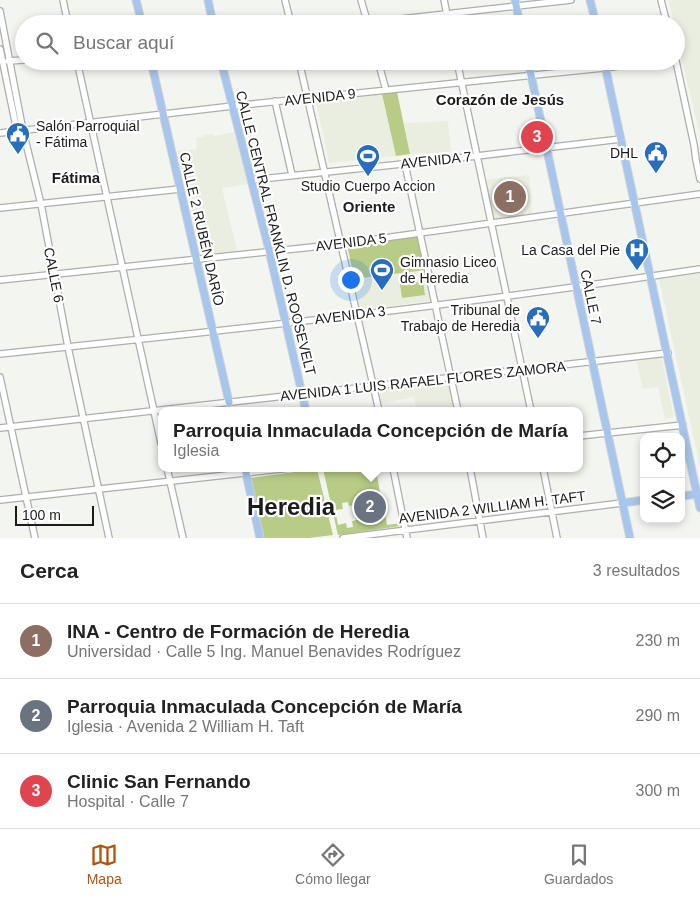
<!DOCTYPE html>
<html lang="es">
<meta charset="utf-8">
<style>
:root{--surface:#fff;--page:#f6f6f6;--text:#222;--muted:#767676;--line:#e0e0e0;--accent:#b45309}
body{margin:0;font-family:Arial,sans-serif;background:var(--page);color:var(--text)}
.controls{position:absolute;right:15px;bottom:15px;display:grid;overflow:hidden;border-radius:10px;box-shadow:0 2px 8px #0003}
.controls button{width:45px;height:45px;display:grid;place-items:center;padding:0;border:0;border-bottom:1px solid var(--line);background:var(--surface);color:var(--text);font:25px sans-serif}
.scale{position:absolute;left:15px;bottom:12px;width:79px;box-sizing:border-box;padding-left:5px;border:2px solid #1c1c1a;border-top:0;font-size:14px;line-height:18px;white-space:nowrap;color:#1c1c1a;-webkit-text-stroke:4px #fff;paint-order:stroke}
.you{position:absolute;left:350px;top:279px;width:18px;height:18px;margin:-12px;border:4px solid #fff;border-radius:50%;background:#1a73e8;box-shadow:0 0 0 8px #1a73e833}
.badge{display:grid;place-items:center;width:32px;height:32px;border-radius:50%;background:var(--accent);color:#fff;font-size:16px;font-weight:700}
.pin{position:absolute;translate:-50% -50%;border:2px solid #fff;box-shadow:0 1px 5px #0006}
.popup{position:absolute;left:158px;top:407px;width:425px;height:65px;box-sizing:border-box;display:grid;place-content:center;border-radius:10px;background:var(--surface);filter:drop-shadow(0 1px 4px #0005);font-size:16px;white-space:nowrap;color:var(--muted)}
.popup b{font-size:19px;color:var(--text)}
.popup::after{content:'';position:absolute;left:50%;top:100%;margin-left:-10px;border:10px solid transparent;border-top-color:var(--surface)}
.list{margin:0;padding:0;list-style:none}
h2{display:flex;justify-content:space-between;align-items:center;height:65px;margin:0;padding:0 20px;font-size:21px}
h2 small{font-size:16px;font-weight:400;color:var(--muted)}
.list li{display:grid;grid-template-columns:32px 1fr auto;gap:15px;align-items:center;box-sizing:border-box;height:75px;padding:0 20px;border-top:1px solid var(--line)}
.list b{display:block;font-size:19px;white-space:nowrap}
.list p{margin:0;font-size:16px;white-space:nowrap;color:var(--muted)}
.list em{font-size:16px;font-style:normal;color:var(--muted)}
.icon{flex:none;width:28px;height:28px;fill:none;stroke:currentColor;stroke-width:2;stroke-linecap:round;stroke-linejoin:round}
.map{position:relative;flex:none;width:700px;height:538px;overflow:hidden}
.search{position:absolute;background:var(--surface);box-shadow:0 2px 8px #0003;left:15px;right:15px;top:15px;height:55px;display:flex;align-items:center;gap:12px;box-sizing:border-box;padding:0 18px;border-radius:28px;color:var(--muted);font-size:19px}
.sheet{height:290px;background:var(--surface)}
nav{display:flex;justify-content:space-around;align-items:center;box-sizing:border-box;height:70px;border-top:1px solid var(--line);background:var(--surface);font-size:14px;color:var(--muted)}
nav a{display:grid;justify-items:center;gap:2px}
nav .on{color:var(--accent)}
.map>svg:first-child{display:block}
.built{fill:#eaeee1}
.green{fill:#b8cc86}
.lines{fill:none;stroke-linecap:round;stroke-linejoin:round}
.minor-casing{stroke:#adafaa;stroke-width:8}
.major-casing{stroke:#d2d2d1;stroke-width:9}
.minor{stroke:#fff;stroke-width:5.5}
.major{stroke:#a7c6ed;stroke-width:7}
.labels{text-anchor:middle;dominant-baseline:central;stroke-width:4.5;stroke-linejoin:round;paint-order:stroke}
.street-label{font-size:14px;fill:#1c1c1a;stroke:#fff}
.poi-label{font-size:14px;fill:#1c1c1a;stroke:#fff;text-anchor:end}
.neighbourhood-label{font-size:15px;font-weight:bold;fill:#1c1c1a;stroke:#fff}
.town-label{font-size:24px;font-weight:bold;fill:#1c1c1a;stroke:#fff}
</style>
<div class="map">
<svg width="700" height="538" viewBox="0 0 700 538">
<rect width="100%" height="100%" fill="#f3f5f0"/>
<path class="built" d="M669 0H700V135L676 36V24H674Z
M382 94 396 156 329 163 316 102Z
M448 121 451 152 410 154 404 123Z
M234 132 248 184 222 188 237 251 202 254 200 252 177 151 197 149 196 138 204 137 203 135 213 134 214 136Z
M529 175 532 214 494 219 484 180Z
M425 270 431 301 360 310 354 279Z
M700 273V467L659 279Z
M661 355 674 417 665 419 658 387 643 389 637 362Z
M450 381 455 411H413L412 408 416 407 414 397 381 403 378 389Z"/>
<path class="green" d="M397 92 410 154 396 156 382 94Z
M418 235 425 270 354 279 347 244Z
M423 281 425 295 402 298 400 284Z
M376 468 381 500 349 506 348 502 342 503 343 509 335 510 338 525 346 523 347 528 353 527 352 521 385 514 387 525 401 523V526L338 535 323 469Z
M317 469 333 535 309 538H263L250 478Z"/>
<g class="lines">
<g class="minor-casing">
<path id="minor" d="M63 0 68 24
M285 0 291 24
M361 0 368 24
M444 0 449 24
M661 0 667 24
M0 11 23 131 41 204 68 347 109 538
M356 24 571 0
M0 49 17 131
M8 61 24 60
M77 61 161 443
M299 61 379 411
M378 61 386 90
M457 61 531 411
M676 61 694 145 696 160 700 179
M275 101 292 175
M0 133 233 106 613 67 640 61
M405 164 458 411
M251 180 477 156 621 139
M0 208 180 189
M0 280 341 244 700 194
M0 354C234 330 468 304 700 269
M0 377 35 538
M0 428 668 353
M579 436 683 425
M167 468 183 538
M393 468 407 538
M470 468 483 538
M543 468 557 538
M0 500 289 468
M343 538 622 503"/>
</g>
<g class="major-casing">
<path id="major" d="M136 0 142 24
M208 0 213 24
M515 0 520 24
M590 0 596 24
M151 61 229 402
M221 61 269 250 306 411
M528 61 630 538
M604 61 700 508
M246 473 260 538
M681 496 700 494
M622 503 644 500"/>
</g>
<use href="#minor" class="minor"/>
<use href="#major" class="major"/>
</g>
<defs>
<g id="civic-pin" transform="scale(1.25)"><path d="M0 17L-7.5 6A9.5 9.5 0 1 1 7.5 6Z" fill="#286ebe" stroke="#fff"/><path d="M-.6-6.5H3V-4.5H.6V-3L4-1V1h2V6H-6V1h2V-1L-.6-3ZM-1.2 2.5V6h2.4V2.5Z" fill="#fff"/></g>
<g id="stadium-pin" transform="scale(1.25)"><path d="M0 17L-7.5 6A9.5 9.5 0 1 1 7.5 6Z" fill="#286ebe" stroke="#fff"/><path d="M0-5a6.5 5 0 1 0 0 10a6.5 5 0 1 0 0-10ZM-3.5-1.8h7v3.6h-7Z" fill="#fff"/></g>
<g id="hospital-pin" transform="scale(1.25)"><path d="M0 17L-7.5 6A9.5 9.5 0 1 1 7.5 6Z" fill="#286ebe" stroke="#fff"/><path d="M-5-5h3v3.5h4V-5h3V5h-3V1.5h-4V5h-3Z" fill="#fff"/></g>
</defs>
<g fill-rule="evenodd">
<use href="#civic-pin" x="18" y="134"/>
<use href="#civic-pin" x="656" y="153"/>
<use href="#stadium-pin" x="368" y="156"/>
<use href="#hospital-pin" x="637" y="250"/>
<use href="#stadium-pin" x="382" y="270"/>
<use href="#civic-pin" x="538" y="318"/>
</g>
<g class="labels">
<g class="street-label">
<text transform="translate(320 97) rotate(-6)">AVENIDA 9</text>
<text transform="translate(436 160) rotate(-6)">AVENIDA 7</text>
<text transform="translate(202 229) rotate(77)">CALLE 2 RUBÉN DARÍO</text>
<text transform="translate(276 233) rotate(76)">CALLE CENTRAL FRANKLIN D. ROOSEVELT</text>
<text transform="translate(351 242) rotate(-7)">AVENIDA 5</text>
<text transform="translate(54 275) rotate(79)">CALLE 6</text>
<text transform="translate(591 297) rotate(78)">CALLE 7</text>
<text transform="translate(350 315) rotate(-7)">AVENIDA 3</text>
<text transform="translate(423 381) rotate(-6)">AVENIDA 1 LUIS RAFAEL FLORES ZAMORA</text>
<text transform="translate(492 507) rotate(-7)">AVENIDA 2 WILLIAM H. TAFT</text>
</g>
<g class="poi-label">
<text x="36" y="126" text-anchor="start">Salón Parroquial<tspan x="36" dy="16">- Fátima</tspan></text>
<text x="638" y="153">DHL</text>
<text x="368" y="186" text-anchor="middle">Studio Cuerpo Accion</text>
<text x="620" y="250">La Casa del Pie</text>
<text x="400" y="262" text-anchor="start">Gimnasio Liceo<tspan x="400" dy="16">de Heredia</tspan></text>
<text x="520" y="310">Tribunal de<tspan x="520" dy="16">Trabajo de Heredia</tspan></text>
</g>
<g class="neighbourhood-label">
<text x="500" y="99">Corazón de Jesús</text>
<text x="76" y="177">Fátima</text>
<text x="369" y="206">Oriente</text>
</g>
<g class="town-label">
<text x="291" y="506">Heredia</text>
</g>
</g>
</svg>
<div class="controls">
<button><svg class="icon" aria-label="locate" viewBox="0 0 24 24"><circle cx="12" cy="12" r="6"/><path d="M12 2v4M12 18v4M2 12h4M18 12h4"/></svg></button>
<button><svg class="icon" aria-label="layers" viewBox="0 0 24 24"><path d="M12 4l9 5-9 5-9-5zM3 14l9 5 9-5"/></svg></button>
</div>
<div class="scale">100 m</div>
<div class="you"></div>
<div class="pin badge" style="left:510px;top:197px;background:#8d6e63">1</div>
<div class="pin badge" style="left:370px;top:507px;background:#6b7280">2</div>
<div class="popup"><b>Parroquia Inmaculada Concepción de María</b>Iglesia</div>
<div class="pin badge" style="left:537px;top:137px;background:#e0444e">3</div>
<div class="search"><svg class="icon" aria-label="search" viewBox="0 0 24 24"><circle cx="10" cy="10" r="6"/><path d="M15 15l6 6"/></svg>Buscar aquí</div>
</div>
<section class="sheet">
<h2>Cerca<small>3 resultados</small></h2>
<ul class="list">
<li><span class="badge" style="background:#8d6e63">1</span><div><b>INA - Centro de Formación de Heredia</b><p>Universidad · Calle 5 Ing. Manuel Benavides Rodríguez</p></div><em>230 m</em></li>
<li><span class="badge" style="background:#6b7280">2</span><div><b>Parroquia Inmaculada Concepción de María</b><p>Iglesia · Avenida 2 William H. Taft</p></div><em>290 m</em></li>
<li><span class="badge" style="background:#e0444e">3</span><div><b>Clinic San Fernando</b><p>Hospital · Calle 7</p></div><em>300 m</em></li>
</ul>
</section>
<nav>
<a class="on"><svg class="icon" aria-label="map" viewBox="0 0 24 24"><path d="M3 6l6-2 6 2 6-2v14l-6 2-6-2-6 2zM9 4v14M15 6v14"/></svg>Mapa</a>
<a><svg class="icon" aria-label="directions" viewBox="0 0 24 24"><path d="M12 3l9 9-9 9-9-9zM9 14v-3h6M13 9l2 2-2 2"/></svg>Cómo llegar</a>
<a><svg class="icon" aria-label="saved" viewBox="0 0 24 24"><path d="M7 4h10v16l-5-4-5 4z"/></svg>Guardados</a>
</nav>
